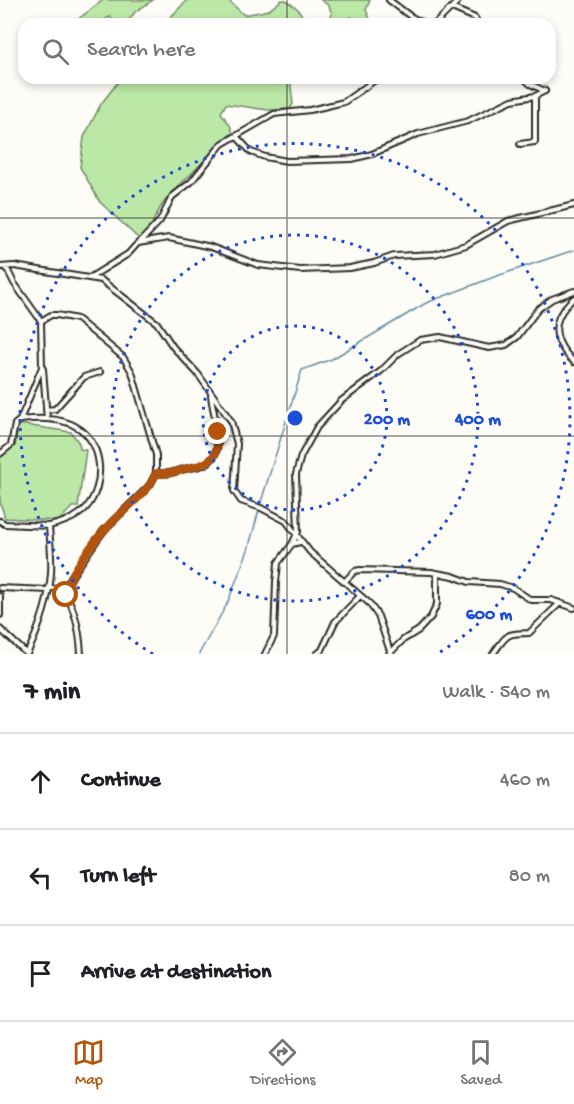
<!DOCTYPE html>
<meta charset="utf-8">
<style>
:root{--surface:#fff;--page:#f6f6f6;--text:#202124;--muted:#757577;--line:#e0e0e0;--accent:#b45309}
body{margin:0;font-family:"Gochi Hand",sans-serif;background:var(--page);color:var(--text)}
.stop{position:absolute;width:18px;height:18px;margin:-14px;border:4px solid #b45309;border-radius:50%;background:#fff}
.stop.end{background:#b45309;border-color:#fff;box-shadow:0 2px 6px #0008}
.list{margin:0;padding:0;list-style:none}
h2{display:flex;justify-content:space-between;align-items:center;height:78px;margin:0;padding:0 24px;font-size:26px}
h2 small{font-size:20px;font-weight:400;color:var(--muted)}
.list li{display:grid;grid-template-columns:39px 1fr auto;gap:18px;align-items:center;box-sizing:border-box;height:96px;padding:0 24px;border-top:2px solid var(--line)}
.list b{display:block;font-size:22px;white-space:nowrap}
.list em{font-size:20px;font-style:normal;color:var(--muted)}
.icon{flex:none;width:33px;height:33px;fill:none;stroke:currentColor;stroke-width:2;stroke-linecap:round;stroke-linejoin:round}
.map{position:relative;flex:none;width:574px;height:654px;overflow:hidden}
.search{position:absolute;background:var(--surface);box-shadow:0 3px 9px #0003;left:18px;right:18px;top:18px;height:66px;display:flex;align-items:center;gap:15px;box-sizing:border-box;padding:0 21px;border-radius:18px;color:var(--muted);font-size:22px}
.sheet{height:366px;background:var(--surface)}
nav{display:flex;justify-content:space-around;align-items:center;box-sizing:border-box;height:84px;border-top:2px solid var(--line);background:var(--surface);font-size:16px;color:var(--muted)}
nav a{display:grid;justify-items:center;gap:3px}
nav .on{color:var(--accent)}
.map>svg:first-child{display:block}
.green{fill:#bbe8a6;stroke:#738a68;stroke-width:1.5}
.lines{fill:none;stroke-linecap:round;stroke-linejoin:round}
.stream{stroke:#668ca1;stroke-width:1.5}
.minor-casing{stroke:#2b2b2b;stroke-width:8}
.minor{stroke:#fdfcf7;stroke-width:4}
.route{stroke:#b45309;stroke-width:8}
.grid{fill:none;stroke:#2b2b2b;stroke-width:1.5;stroke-opacity:0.55}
.ring{fill:none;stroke:#1d4ed8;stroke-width:3;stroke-dasharray:3 6}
.centre{fill:#1d4ed8;stroke:#fdfcf7;stroke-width:3}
.ring-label{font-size:18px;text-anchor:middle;font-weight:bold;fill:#1d4ed8;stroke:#fdfcf7;stroke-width:4.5;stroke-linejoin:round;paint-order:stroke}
</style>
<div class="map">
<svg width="574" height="654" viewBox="0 0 574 654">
<rect width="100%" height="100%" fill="#fdfcf7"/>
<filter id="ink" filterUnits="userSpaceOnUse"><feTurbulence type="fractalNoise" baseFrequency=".0167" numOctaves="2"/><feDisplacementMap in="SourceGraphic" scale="12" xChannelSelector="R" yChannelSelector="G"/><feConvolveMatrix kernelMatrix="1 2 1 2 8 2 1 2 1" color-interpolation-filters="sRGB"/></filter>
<g filter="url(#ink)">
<path class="green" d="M103 0H153L135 12 126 24H112L114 20 110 17 97 24H72Z
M187 0H228L244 15 269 10 282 0H285L298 9 307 24H164Z
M321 0H370L366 10 372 24H362L351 17 346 24H328L332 14 329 6Z
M121 78H290L293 104 290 109 268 110 226 104 221 113 230 125 233 133C217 142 210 155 197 168 185 181 171 191 162 205 153 219 152 228 141 241L100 202 80 167 84 137 101 104Z
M18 424 71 432 79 443 80 449 86 450 78 507H72L59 521 5 518 0 502V455L15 446Z"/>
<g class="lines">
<path class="stream" d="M260 505 302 370 332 359 426 303 494 277 574 250
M199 654 227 604 248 550 259 510"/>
<g class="minor-casing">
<path id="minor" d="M389 0 410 16 425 24
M452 8 475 18 478 24
M435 24 459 0
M524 78 530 84 545 91
M236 136 251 152 265 157 287 161 352 159 372 154 418 134 468 121 512 100 535 96 545 91
M520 144 535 142V96
M139 243 160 221 172 197 191 182 222 144 274 114 310 110 344 102 378 78
M0 267 14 266 101 280 157 323 173 347 198 374 231 421 237 444 234 491 241 501 261 508 286 521 310 552 369 603 378 616 391 654
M91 277 128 254 138 243 169 238 211 247 258 265 300 270 350 268 374 263 394 256 435 254 466 245 508 221 574 205
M574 298C550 319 551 340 574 362
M41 321 51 315H57L77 319 123 357 132 372 156 455V473L150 485 104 530 72 576 64 591
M43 369 47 419
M46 410 55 409 84 377 100 372
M20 420C38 418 59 417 75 426 104 441 106 485 86 508 77 518 62 523 49 526
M0 454 11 445 15 424 20 420 42 367 41 321 14 283 6 267
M156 473C171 475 175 471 189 468 195 467 202 467 207 463 228 451 212 413 211 395
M0 521 5 524 49 526C50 542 52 558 51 573 49 601 39 629 27 654
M292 544 298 532 296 474 301 456 317 427 341 401 381 371 398 354 420 340 440 337 489 348 506 345 517 337 538 309 552 299 574 291
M344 582 355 571 360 570 431 572 453 576 469 582 500 584 513 588 531 600H551L574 608
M49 587 64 591C75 609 80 633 81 654
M0 588 49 590
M0 596V615
M0 629 27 654
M265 654 274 636 276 582 278 563 292 544 300 542
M317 654 322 650 335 622 360 596
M389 654 403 640 419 630 431 617 437 604V573
M493 654C507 635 505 633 529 633L560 603"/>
</g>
<use href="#minor" class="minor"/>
</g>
</g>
<g class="lines" filter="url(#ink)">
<path class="route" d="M66 595 64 591C75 568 91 544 109 525 125 507 147 496 156 473 171 475 175 471 189 468 212 463 219 457 218 432"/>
</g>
<path class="grid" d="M287 0V24M287 78V654M0 218H574M0 436H574"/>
<g class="ring">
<circle cx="295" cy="418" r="92"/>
<circle cx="295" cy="418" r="183"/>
<path d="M153 654A275 275 0 1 1 437 654"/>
</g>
<circle cx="295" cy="418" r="9" class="centre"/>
<g class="ring-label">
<text x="387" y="424">200 m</text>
<text x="478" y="424">400 m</text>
<text x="489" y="619">600 m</text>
</g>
</svg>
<div class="stop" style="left:66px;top:595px"></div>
<div class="stop end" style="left:218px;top:432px"></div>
<div class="search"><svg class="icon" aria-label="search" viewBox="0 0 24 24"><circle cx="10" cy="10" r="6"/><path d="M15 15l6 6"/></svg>Search here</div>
</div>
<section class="sheet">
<h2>7 min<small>Walk · 540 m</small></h2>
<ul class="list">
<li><svg class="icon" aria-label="ahead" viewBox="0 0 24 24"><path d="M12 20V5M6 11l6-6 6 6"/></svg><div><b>Continue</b></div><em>460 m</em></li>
<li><svg class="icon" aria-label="left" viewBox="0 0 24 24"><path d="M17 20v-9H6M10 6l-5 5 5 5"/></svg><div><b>Turn left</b></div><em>80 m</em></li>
<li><svg class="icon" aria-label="arrive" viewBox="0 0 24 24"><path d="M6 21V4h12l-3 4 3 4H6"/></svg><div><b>Arrive at destination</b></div></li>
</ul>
</section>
<nav>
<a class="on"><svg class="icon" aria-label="map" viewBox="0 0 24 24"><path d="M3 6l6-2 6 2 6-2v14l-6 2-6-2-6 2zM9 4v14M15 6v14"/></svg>Map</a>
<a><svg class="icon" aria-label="directions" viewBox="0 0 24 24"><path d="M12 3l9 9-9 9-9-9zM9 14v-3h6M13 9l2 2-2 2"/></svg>Directions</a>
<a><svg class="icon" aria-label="saved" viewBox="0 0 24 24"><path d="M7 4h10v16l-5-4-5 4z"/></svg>Saved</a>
</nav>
